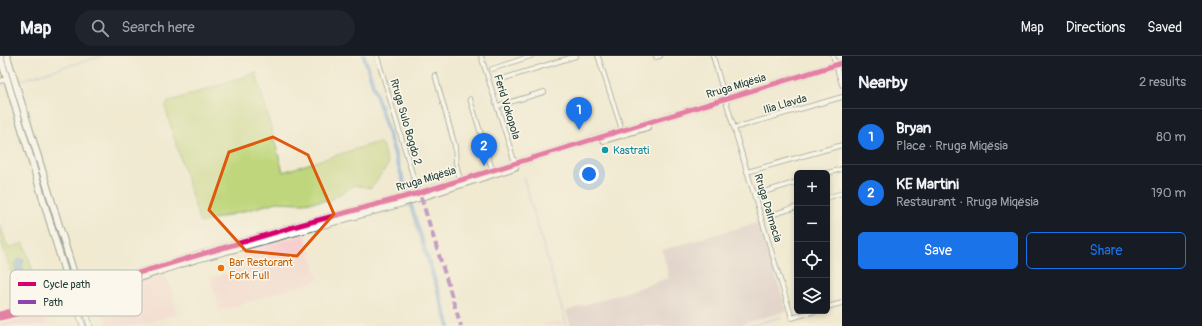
<!DOCTYPE html>
<meta charset="utf-8">
<style>
:root{--surface:#171b24;--page:#20242c;--text:#f1f3f6;--muted:#9ea1a6;--line:#363941;--accent:#1a73e8}
body{margin:0;font-family:Pangolin,sans-serif;background:var(--page);color:var(--text)}
.controls{position:absolute;right:12px;bottom:12px;display:grid;overflow:hidden;border-radius:6px;box-shadow:0 2px 6px #0003}
.controls button{width:36px;height:36px;display:grid;place-items:center;padding:0;border:0;border-bottom:1px solid var(--line);background:var(--surface);color:var(--text);font:20px sans-serif}
.you{position:absolute;left:589px;top:118px;width:14px;height:14px;margin:-10px;border:3px solid #fff;border-radius:50%;background:#1a73e8;box-shadow:0 0 0 6px #1a73e833}
.badge{display:grid;place-items:center;width:26px;height:26px;border-radius:50%;background:var(--accent);color:#fff;font-size:13px;font-weight:700}
.pin{position:absolute;translate:-50% -33px;filter:drop-shadow(0 1px 2px #0008)}
.pin::after{content:'';position:absolute;top:21px;width:14px;height:12px;background:inherit;clip-path:polygon(0 0,100% 0,50% 100%)}
.list{margin:0;padding:0;list-style:none}
h2{display:flex;justify-content:space-between;align-items:center;height:52px;margin:0;padding:0 16px;font-size:17px}
h2 small{font-size:13px;font-weight:400;color:var(--muted)}
.list li{display:grid;grid-template-columns:26px 1fr auto;gap:12px;align-items:center;box-sizing:border-box;height:56px;padding:0 16px;border-top:1px solid var(--line)}
.list b{display:block;font-size:15px;white-space:nowrap}
.list p{margin:0;font-size:13px;white-space:nowrap;color:var(--muted)}
.list em{font-size:13px;font-style:normal;color:var(--muted)}
.actions{display:flex;gap:8px;padding:12px 16px}
.actions a{flex:1;padding:9px 0;border:1px solid var(--accent);border-radius:6px;text-align:center;font-size:14px;color:var(--accent)}
.actions .main{background:var(--accent);color:#fff}
.icon{flex:none;width:22px;height:22px;fill:none;stroke:currentColor;stroke-width:2;stroke-linecap:round;stroke-linejoin:round}
.map{position:relative;flex:none;width:842px;height:270px;overflow:hidden}
header{display:flex;align-items:center;gap:24px;box-sizing:border-box;height:56px;padding:0 20px;background:var(--surface);border-bottom:1px solid var(--line)}
header strong{font-size:19px}
nav{display:flex;gap:22px;margin-inline-start:auto;font-size:14px}
.search{width:280px;height:36px;background:var(--page);display:flex;align-items:center;gap:10px;box-sizing:border-box;padding:0 14px;border-radius:22px;color:var(--muted);font-size:15px}
main{display:flex}
aside{flex:1;background:var(--surface)}
.map>svg:first-child{display:block}
.built{fill:#f7cfd0}
.industrial{fill:#d2bdc5}
.green{fill:#bfd67b;stroke:#6f8a58}
.water{fill:#6b9ed7;stroke:#456e86}
.lines{fill:none;stroke-linecap:round;stroke-linejoin:round}
.stream{stroke:#6b9ed7;stroke-width:1}
.canal{stroke:#6b9ed7;stroke-width:4}
.minor-casing{stroke:#3e574c;stroke-width:5.5}
.tertiary-casing{stroke:#3e574c;stroke-width:6}
.primary-casing{stroke:#3e574c;stroke-width:8}
.minor{stroke:#fff;stroke-width:4}
.tertiary{stroke:#fff;stroke-width:5}
.primary{stroke:#fff;stroke-width:6}
.quiet{stroke:#8e44ad;stroke-width:4;stroke-dasharray:8 4;stroke-linecap:butt}
.cycleway-casing{stroke:#fbf7ec;stroke-width:8}
.cycleway{stroke:#d6006c;stroke-width:5}
.marked{fill:none;stroke:#de580e;stroke-width:3;stroke-linejoin:round}
.culture-dot{fill:#0f9aa8;stroke:#fbf7ec;stroke-width:1.5}
.food-dot{fill:#e8710a;stroke:#fbf7ec;stroke-width:1.5}
.labels{text-anchor:middle;dominant-baseline:central;stroke-width:3;stroke-linejoin:round;paint-order:stroke}
.street-label{font-size:11px;fill:#1f3d34;stroke:#fbf7ec}
.culture-label{font-size:11px;fill:#0d838f;stroke:#fbf7ec;text-anchor:start}
.food-label{font-size:11px;fill:#c56008;stroke:#fbf7ec;text-anchor:start}
.key{fill:#fbf7ec;stroke:#b9bfb5;stroke-width:1}
.key-label{font-size:11px;fill:#1f3d34}
</style>
<header>
<strong>Map</strong>
<div class="search"><svg class="icon" aria-label="search" viewBox="0 0 24 24"><circle cx="10" cy="10" r="6"/><path d="M15 15l6 6"/></svg>Search here</div>
<nav><a>Map</a><a>Directions</a><a>Saved</a></nav>
</header>
<main>
<div class="map">
<svg width="842" height="270" viewBox="0 0 842 270">
<rect width="100%" height="100%" fill="#fbf7ec"/>
<filter id="ink" filterUnits="userSpaceOnUse"><feTurbulence type="fractalNoise" baseFrequency=".025" numOctaves="2"/><feDisplacementMap in="SourceGraphic" scale="8" xChannelSelector="R" yChannelSelector="G"/><feConvolveMatrix kernelMatrix="1 2 1 2 8 2 1 2 1" color-interpolation-filters="sRGB"/></filter>
<filter id="wash" filterUnits="userSpaceOnUse"><feTurbulence type="fractalNoise" baseFrequency=".012" numOctaves="4" result="noise"/><feDisplacementMap in="SourceGraphic" scale="16" xChannelSelector="R" yChannelSelector="G"/><feGaussianBlur stdDeviation="0.9" result="paint"/><feColorMatrix in="noise" values="0 0 0 0 0 0 0 0 0 0 0 0 0 0 0 0 0 1.4 0 .05"/><feComposite in="paint" operator="in"/></filter>
<g filter="url(#wash)">
<rect width="100%" height="100%" fill="#f1ead1"/>
<path class="built" d="M305 178 319 224 220 255 210 222 246 212 241 196Z
M166 218 178 258 137 270H108L99 238Z
M43 256 47 270H0V267Z
M562 264 564 270H539Z"/>
<path class="industrial" d="M759 166 787 255 735 270H571L566 255 669 222 662 194Z"/>
<path class="green" d="M256 17 283 116 378 86 382 89 388 109 371 132 354 129 330 144 302 147 277 146 200 167 165 51 168 46Z
M0 168 8 192 24 187 36 226 16 231 0 182Z"/>
<path class="water" d="M19 202 24 204 22 209 26 220 18 222 14 207 17 206Z"/>
<g class="lines">
<path class="stream" d="M21 24 102 0
M0 30 3 29
M523 120 567 270
M749 270 781 261"/>
<path class="canal" d="M364 0 449 270"/>
</g>
</g>
<g filter="url(#ink)">
<g class="lines">
<g class="minor-casing">
<path id="minor" d="M377 0 418 137
M481 0 515 107
M598 0 622 74
M713 0C738 88 765 175 792 262L815 255
M833 0 836 9
M656 1 660 0
M492 13 531 0
M837 13 842 29
M435 19 455 90 456 107 460 124
M502 23 576 0
M0 25 7 23
M470 43 492 113
M497 50 544 36
M734 72 842 41
M747 116 842 89
M827 117 842 113
M754 139 797 126
M827 142 842 137
M774 158 797 151
M827 251 842 247"/>
</g>
<g class="tertiary-casing">
<path id="tertiary" d="M83 246 90 270
M76 248 83 270
M0 258 60 242 68 238
M0 262 61 247 71 246"/>
</g>
<g class="primary-casing">
<path id="primary" d="M0 0 70 233
M7 0 75 221 79 230
M604 84 647 71
M68 239a9 9 0 1 1 18 0a9 9 0 1 1-18 0Z
M84 233 300 169 415 138 842 7
M86 241 99 235 197 203 403 147 515 111"/>
</g>
<use href="#minor" class="minor"/>
<use href="#tertiary" class="tertiary"/>
<use href="#primary" class="primary"/>
<path class="quiet" d="M421 141 461 270"/>
<g class="cycleway-casing">
<path id="cycleway" d="M84 233 300 169 415 138 842 7
M0 258 60 242C67 239 69 233 75 230L82 232 86 237 85 244 80 248 61 247 0 262"/>
</g>
<use href="#cycleway" class="cycleway"/>
</g>
</g>
<path d="M0 0H842V270H0ZM273 81 308 99 334 158 297 200 246 195 209 154 229 96Z" fill="#f1ead1" fill-opacity=".55" fill-rule="evenodd"/>
<path class="marked" d="M273 81 308 99 334 158 297 200 246 195 209 154 229 96Z"/>
<circle class="culture-dot" cx="605" cy="94" r="4"/>
<circle class="food-dot" cx="221" cy="212" r="4"/>
<g class="labels">
<g class="street-label">
<text transform="translate(736 30) rotate(-17)">Rruga Miqësia</text>
<text transform="translate(785 48) rotate(-16)">Ilia Llavda</text>
<text transform="translate(507 51) rotate(73)">Ferid Vokopola</text>
<text transform="translate(406 66) rotate(74)">Rruga Sulo Bogdo 2</text>
<text transform="translate(426 123) rotate(-17)">Rruga Miqësia</text>
<text transform="translate(768 152) rotate(73)">Rruga Dalmacia</text>
</g>
<g class="culture-label">
<text x="613" y="94">Kastrati</text>
</g>
<g class="food-label">
<text x="229" y="206">Bar Restorant<tspan x="229" dy="13">Fork Full</tspan></text>
</g>
</g>
<rect x="10" y="214" width="132" height="46" rx="6" class="key"/>
<rect x="18" y="226" width="18" height="4" fill="#d6006c"/>
<rect x="18" y="244" width="18" height="4" fill="#8e44ad"/>
<g class="key-label">
<text x="43" y="232">Cycle path</text>
<text x="43" y="250">Path</text>
</g>
</svg>
<div class="controls">
<button>+</button>
<button>−</button>
<button><svg class="icon" aria-label="locate" viewBox="0 0 24 24"><circle cx="12" cy="12" r="6"/><path d="M12 2v4M12 18v4M2 12h4M18 12h4"/></svg></button>
<button><svg class="icon" aria-label="layers" viewBox="0 0 24 24"><path d="M12 4l9 5-9 5-9-5zM3 14l9 5 9-5"/></svg></button>
</div>
<div class="you"></div>
<div class="pin badge" style="left:579px;top:74px">1</div>
<div class="pin badge" style="left:484px;top:110px">2</div>
</div>
<aside>
<h2>Nearby<small>2 results</small></h2>
<ul class="list">
<li><span class="badge">1</span><div><b>Bryan</b><p>Place · Rruga Miqësia</p></div><em>80 m</em></li>
<li><span class="badge">2</span><div><b>KE Martini</b><p>Restaurant · Rruga Miqësia</p></div><em>190 m</em></li>
</ul>
<div class="actions"><a class="main">Save</a><a>Share</a></div>
</aside>
</main>
